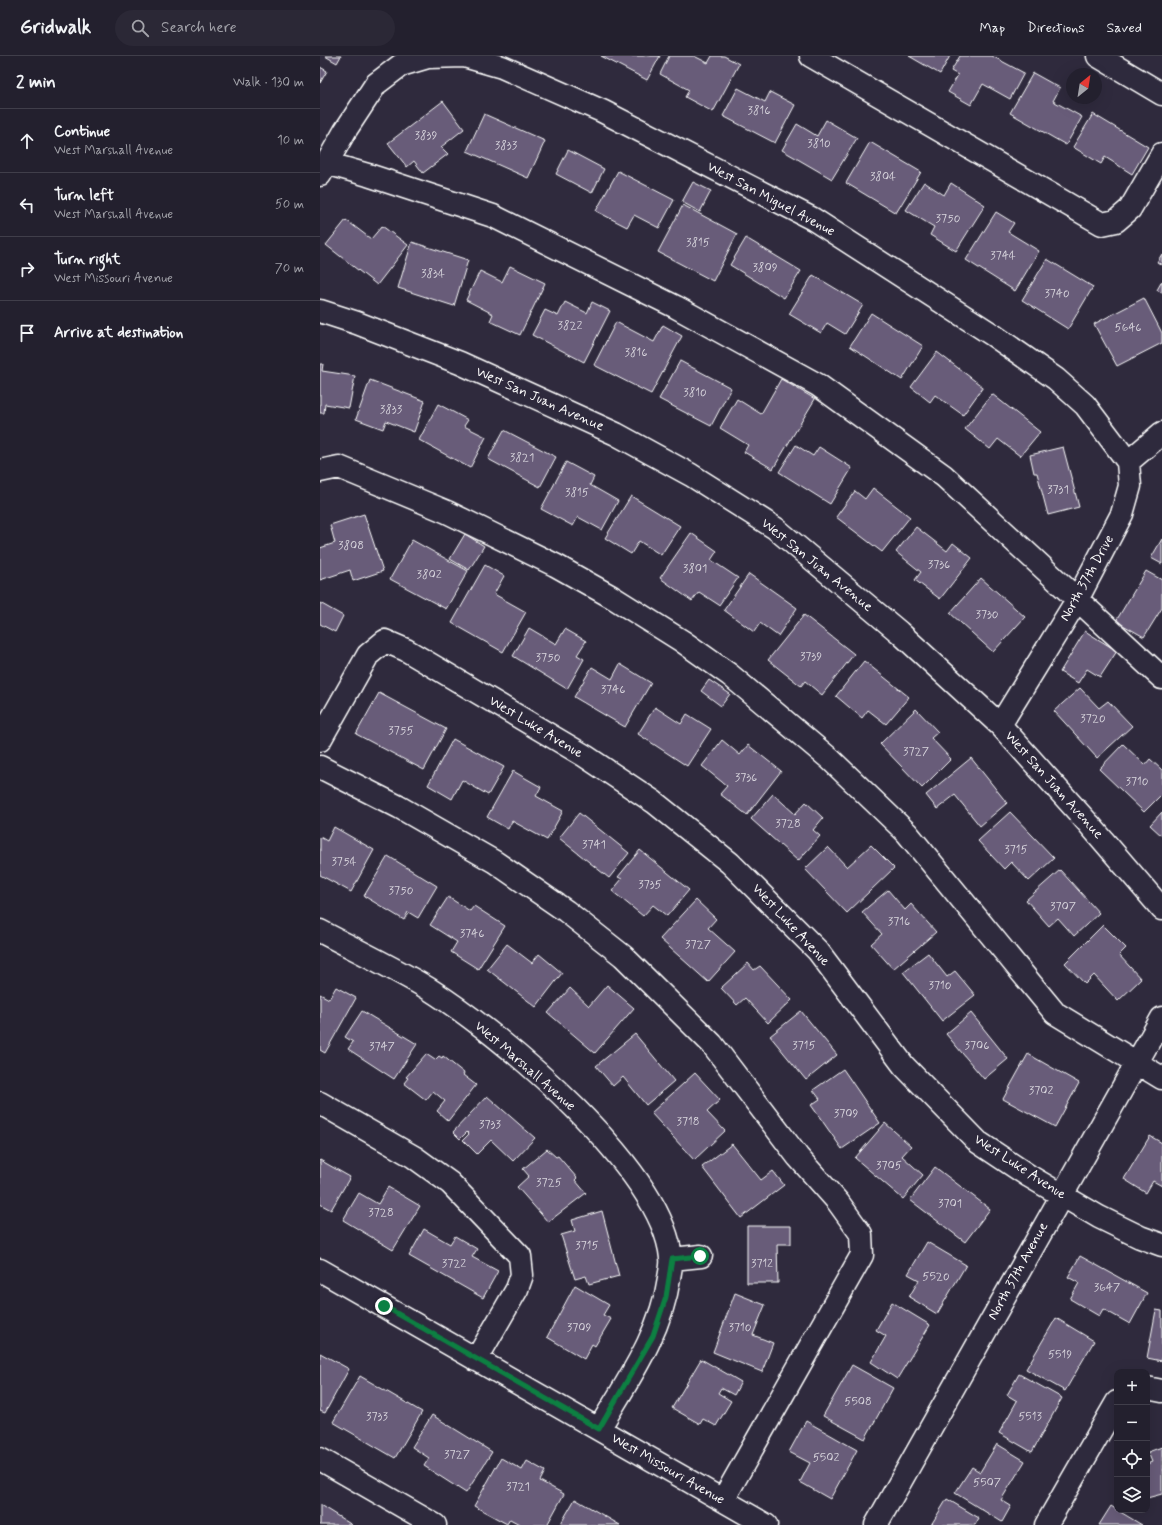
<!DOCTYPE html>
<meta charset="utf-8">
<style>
:root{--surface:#23202e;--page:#2b2836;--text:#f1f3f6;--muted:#a3a3aa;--line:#403e4a}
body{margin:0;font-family:Mynerve,sans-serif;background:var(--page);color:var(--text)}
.controls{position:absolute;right:12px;bottom:12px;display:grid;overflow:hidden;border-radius:8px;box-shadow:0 4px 16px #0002}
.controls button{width:36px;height:36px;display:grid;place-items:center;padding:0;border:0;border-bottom:1px solid var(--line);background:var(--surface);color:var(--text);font:20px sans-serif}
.compass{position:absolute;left:746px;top:12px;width:36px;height:36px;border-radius:50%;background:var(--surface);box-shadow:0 4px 16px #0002;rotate:30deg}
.stop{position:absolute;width:12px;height:12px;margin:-9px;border:3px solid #0b8043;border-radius:50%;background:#fff}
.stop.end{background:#0b8043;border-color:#fff;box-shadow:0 1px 4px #0008}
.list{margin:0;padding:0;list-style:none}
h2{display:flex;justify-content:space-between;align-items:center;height:52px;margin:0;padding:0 16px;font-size:17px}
h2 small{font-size:13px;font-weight:400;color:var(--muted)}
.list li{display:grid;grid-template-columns:26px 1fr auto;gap:12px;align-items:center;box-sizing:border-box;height:64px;padding:0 16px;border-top:1px solid var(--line)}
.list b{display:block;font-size:15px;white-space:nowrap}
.list p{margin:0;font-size:13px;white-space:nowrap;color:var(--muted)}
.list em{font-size:13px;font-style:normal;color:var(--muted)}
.icon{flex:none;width:22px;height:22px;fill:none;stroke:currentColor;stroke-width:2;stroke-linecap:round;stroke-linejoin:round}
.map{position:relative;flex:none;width:842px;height:1469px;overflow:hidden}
header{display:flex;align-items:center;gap:24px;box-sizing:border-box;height:56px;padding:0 20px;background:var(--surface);border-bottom:1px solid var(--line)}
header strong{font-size:19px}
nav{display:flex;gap:22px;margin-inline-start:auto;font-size:14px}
.search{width:280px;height:36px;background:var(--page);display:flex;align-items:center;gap:10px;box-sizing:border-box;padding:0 14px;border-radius:22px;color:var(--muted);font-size:15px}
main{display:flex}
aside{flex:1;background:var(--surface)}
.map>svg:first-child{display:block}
.building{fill:#675c79;stroke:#fff}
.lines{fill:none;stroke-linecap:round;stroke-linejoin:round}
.minor-casing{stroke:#fff;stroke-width:25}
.minor{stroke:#2f2a3d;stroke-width:22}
.route{stroke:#0b8043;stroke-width:5}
.labels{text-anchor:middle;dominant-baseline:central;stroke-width:4;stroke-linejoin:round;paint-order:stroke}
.number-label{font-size:12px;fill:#d9d6de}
.street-label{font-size:14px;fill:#fff;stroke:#2f2a3d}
</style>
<header>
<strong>Gridwalk</strong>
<div class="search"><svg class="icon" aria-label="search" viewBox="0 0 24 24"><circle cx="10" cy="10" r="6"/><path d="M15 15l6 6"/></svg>Search here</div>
<nav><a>Map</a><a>Directions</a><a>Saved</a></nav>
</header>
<main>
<aside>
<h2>2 min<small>Walk · 130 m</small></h2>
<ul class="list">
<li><svg class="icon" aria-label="ahead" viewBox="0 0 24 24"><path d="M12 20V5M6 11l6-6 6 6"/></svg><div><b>Continue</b><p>West Marshall Avenue</p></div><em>10 m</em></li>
<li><svg class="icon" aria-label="left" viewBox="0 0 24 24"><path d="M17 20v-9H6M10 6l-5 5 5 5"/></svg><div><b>Turn left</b><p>West Marshall Avenue</p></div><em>50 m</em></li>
<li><svg class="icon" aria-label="right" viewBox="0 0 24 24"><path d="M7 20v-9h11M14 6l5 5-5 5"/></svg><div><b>Turn right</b><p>West Missouri Avenue</p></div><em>70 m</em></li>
<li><svg class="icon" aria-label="arrive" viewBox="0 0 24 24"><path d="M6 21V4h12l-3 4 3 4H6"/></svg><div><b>Arrive at destination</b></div></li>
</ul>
</aside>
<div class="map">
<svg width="842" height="1469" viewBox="0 0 842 1469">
<rect width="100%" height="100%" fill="#2f2a3d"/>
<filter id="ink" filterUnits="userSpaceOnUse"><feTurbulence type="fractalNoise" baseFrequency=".025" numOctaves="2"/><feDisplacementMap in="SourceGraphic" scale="8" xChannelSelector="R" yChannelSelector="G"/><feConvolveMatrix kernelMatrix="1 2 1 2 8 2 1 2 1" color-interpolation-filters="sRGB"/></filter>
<g filter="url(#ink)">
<path class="building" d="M5 0H21L17 7Z
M281 0H340L327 24Z
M349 0H374L388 7 392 0H404L419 8 393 56 365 41 369 34 340 18Z
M589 0H630L620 18Z
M640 0H672L704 17 690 43 663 28 651 49 628 36 638 19 631 15Z
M0 11 7 15 0 27Z
M713 17 740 32 733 45 762 61 746 89 690 57Z
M418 32 445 46 450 36 475 49 455 87 403 60Z
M123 45 144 73 121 91 128 98 103 117 94 105 87 111 68 87Z
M164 58 225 85 208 122 147 95Z
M773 58 828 91 812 118 785 101 781 108 753 91Z
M506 64 537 82 512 123 462 94 477 68 497 80Z
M550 86 601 116 576 157 526 127Z
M248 94 284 113 272 137 236 118Z
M298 115 354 144 339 172 314 159 307 171 276 155Z
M373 126 391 135 380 156 362 146Z
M604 126 624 139 631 127 665 149 636 195 610 179 614 171 586 154Z
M363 149 417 178 393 225 338 196Z
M676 156 694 167 688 176 719 195 695 235 646 204Z
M26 164 51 183 62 170 88 189 57 229 6 189Z
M426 182 481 215 464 242 410 209Z
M92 186 148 204 134 250 78 232Z
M842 198V209L837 206Z
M727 203 773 231 748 273 702 244Z
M190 210 225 227 200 279 170 265 173 258 146 244 160 215 182 226Z
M493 219 543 249 525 278 507 267 501 277 469 258Z
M842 225V237L837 234Z
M824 242 842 277V287L797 310 774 268Z
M245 246 267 257 272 246 290 255 264 306 212 279 225 254 238 260Z
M551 257 603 290 582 324 530 290Z
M296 266 334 286 343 269 362 280 331 338 274 309Z
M617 296 663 331 643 359 615 339 610 346 591 331Z
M360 305 411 332 391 370 339 343Z
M0 308H3L2 315 35 320 29 352 5 348 4 357H0Z
M461 323 495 343 453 413 424 396 428 389 400 372 417 343 441 358Z
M50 324 105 345 94 376 66 365 63 373 36 363Z
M672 338 720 376 700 400 678 383 670 393 645 373Z
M118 348 148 364 144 370 166 381 150 412 99 384Z
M184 374 236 401 220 431 168 403Z
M476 389 493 400 499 391 532 412 510 448 459 416Z
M743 391 759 451 728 459 717 417H714L710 399Z
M246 406 274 421 270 429 298 445 282 474 258 461 253 470 221 453Z
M553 432 590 461 562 496 516 461 535 435 545 443Z
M311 440 360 470 341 499 319 485 311 498 285 482Z
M44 458 63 515 33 525 30 514 0 524V492L15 487 10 469Z
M596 471 627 495 633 487 652 502 620 543 595 524 601 516 576 496Z
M371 477 397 495 391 504 418 522 399 549 379 536 372 545 340 522Z
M145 478 164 490 149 514 130 503Z
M842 483V508L831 502Z
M92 484 148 515 126 553 70 523Z
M165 509 184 520 174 538 206 556 183 596 132 567Z
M826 515 842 524V552L824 581 796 565Z
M429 518 477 552 458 580 440 567 434 576 404 554Z
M661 522 705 561 673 596 630 557Z
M0 547 23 560 15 576 0 568Z
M484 559 534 598 502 639 485 625 481 630 448 604Z
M209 572 236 588 245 573 266 585 257 599 264 603 247 633 193 600Z
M765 575 797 595 780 621 767 613 758 627 740 616Z
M544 605 589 641 566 668 548 654 542 662 516 640Z
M300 608 331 627 305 671 254 641 272 611 292 623Z
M389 624 410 638 401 650 381 635Z
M760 632 779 652 788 645 812 670 777 702 734 655Z
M59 637 126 673 104 714 36 678Z
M335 651 361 668 367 658 391 673 367 710 318 678Z
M596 653 618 676 611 682 631 703 602 732 560 688Z
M133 683 184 711 168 739 142 724 132 743 108 729Z
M402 684 420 699 428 689 461 715 427 759 400 738 407 730 382 710Z
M803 688 825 709 830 703 842 714V738L824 756 779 713Z
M651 702 687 747 660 770 635 739 617 753 606 739Z
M193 715 221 731 216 740 243 755 227 784 192 765 188 773 167 761Z
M453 738 475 758 486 746 503 762 493 774 500 780 478 805 431 763Z
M690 756 734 802 709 825 691 806 684 813 658 785Z
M842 756V780L830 769Z
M259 757 309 797 289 822 239 782Z
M14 771 54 794 31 836 0 819V781L7 785Z
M551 789 574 812 527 857 485 813 508 791 527 811Z
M320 794 369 834 347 860 333 849 323 860 292 835 302 823 298 821Z
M68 800 117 830 98 862 88 856 84 864 44 840Z
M740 814 779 857 754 880 738 862 729 870 706 844Z
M568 834 585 854 591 848 616 876 573 913 551 888 562 878 542 856Z
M128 841 150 855 154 850 185 870 158 913 131 896 137 886 110 869Z
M376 844 396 863 388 872 415 896 388 926 340 883Z
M783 869 806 892 799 899 821 923 798 945 774 919 765 928 745 907Z
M187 888 212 907 219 898 242 917 216 951 167 913Z
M608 897 627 921 635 915 655 939 622 965 583 916Z
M428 907 434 914 440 910 472 944 448 967 425 942 417 949 401 932Z
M287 929 314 952 275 997 228 957 250 932 269 950Z
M16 931 36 942 5 997 0 994V938L9 943Z
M42 955 97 988 74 1023 28 993 33 986 25 981Z
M481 955 517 999 486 1024 450 980Z
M651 957 688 1003 664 1023 626 978Z
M315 978 354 1025 326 1049 303 1021 293 1030 276 1010Z
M106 998 115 1004 119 1000 122 1002 123 1000 144 1017 143 1019 156 1029 128 1065 117 1055 125 1045 113 1035 106 1044 84 1027 88 1022 86 1021Z
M708 998 759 1027 735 1071 683 1043Z
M523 1013 560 1067 522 1093 491 1049 500 1043 493 1034Z
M375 1017 400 1044 387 1056 405 1075 374 1104 331 1057Z
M167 1040 215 1082 193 1105 171 1084 157 1098 143 1084 149 1078 147 1076 140 1083 133 1076Z
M565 1067 591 1090 582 1100 603 1119 583 1143 535 1102Z
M830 1080 842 1087V1130L833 1125 826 1137 804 1123Z
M412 1088 441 1124 453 1115 464 1129 421 1162 382 1111Z
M227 1093 236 1101 238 1100 257 1122 255 1124 266 1137 228 1166 197 1131 209 1120 203 1113Z
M0 1104 30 1121 11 1154 0 1148Z
M615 1111 670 1153 645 1186 590 1144Z
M68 1131 100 1150 73 1194 23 1164 39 1137 58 1148Z
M282 1155 299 1220 269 1228 266 1220 255 1223 241 1179 255 1175 252 1164Z
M427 1170H471V1188H457L458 1227H427Z
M104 1173 130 1188 135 1180 157 1193 152 1201 178 1215 163 1242 89 1200Z
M607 1186 646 1209 617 1258 589 1241 599 1224 588 1218Z
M760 1200 827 1237 810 1268 783 1253 779 1260 750 1243 759 1227 748 1221Z
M255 1229 289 1249 283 1259 291 1263 275 1290 272 1288 264 1303 227 1281Z
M415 1237 445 1249 433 1279 453 1287 442 1316 393 1296Z
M572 1246 610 1269 577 1323 551 1306 566 1280 556 1274Z
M836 1254 842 1255V1305L827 1302Z
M736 1262 774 1285 745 1335 706 1313Z
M0 1297 29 1313 5 1357 0 1355Z
M381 1303 421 1326 414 1339 401 1332 398 1337 411 1345 396 1370 383 1363 380 1368 352 1352Z
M532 1309 573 1332 545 1383 503 1360Z
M699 1318 742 1342 712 1396 679 1377 697 1345 687 1339Z
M40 1320 102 1356 75 1402 13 1366Z
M112 1359 172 1396 146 1437 104 1410 109 1402 92 1391Z
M486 1365 537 1394 510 1443 480 1426 490 1407 469 1396Z
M677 1388 705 1405 681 1444 691 1450 682 1466 635 1437 652 1411 660 1416Z
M842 1391V1438L827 1442V1408L832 1406 828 1396Z
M181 1402 202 1414 207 1405 225 1415 220 1425 244 1438 227 1469H201L190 1463 187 1468 154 1450Z
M255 1443 300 1469H240Z
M627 1443 659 1462 655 1469H611Z
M0 1449 32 1469H0Z
M791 1450 797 1454 822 1469H779Z"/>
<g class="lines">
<g class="minor-casing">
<path id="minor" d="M491 0 782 168 796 165 810 153 842 98
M778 0 842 38
M6 107 48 119 173 160 356 251 498 329 624 420 842 622
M0 119 25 75 56 28 81 9 108 1 144 0 182 11 282 55 493 163 673 279 736 323 765 349 808 406
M0 255 37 267 140 307 296 378 371 419 455 472 579 576 680 669 769 768 842 853
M0 415 19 411 127 456 235 509 292 541 362 585 410 619 510 703 587 777 735 957 842 1022
M680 669 757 544 802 458 810 430 808 406 842 377
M0 684 48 599 65 585 86 594 265 700 334 746 410 807 498 895 584 1010 658 1086 709 1120 779 1161 820 1181 842 1189
M0 711 79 751 175 806 246 855 303 900 392 988 478 1101 518 1146 541 1178 542 1199 403 1444
M0 875C36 894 74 912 109 933 182 979 343 1113 351 1202 352 1208 350 1216 349 1222 341 1278 307 1325 279 1373
M0 1047 94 1101 130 1127 200 1200 202 1219 197 1233 156 1304
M352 1203 381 1200
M0 1214 446 1469
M827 1332 842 1335
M0 1403 115 1469
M556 1469 842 962
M726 1469 797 1346"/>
</g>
<use href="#minor" class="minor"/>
</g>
</g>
<g class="lines" filter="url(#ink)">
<path class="route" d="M64 1250 279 1373 333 1280 346 1241 352 1203 380 1200"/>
</g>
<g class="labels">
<g class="number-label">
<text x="439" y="55">3816</text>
<text x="106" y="80">3839</text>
<text x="499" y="88">3810</text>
<text x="186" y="90">3833</text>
<text x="563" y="121">3804</text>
<text x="628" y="163">3750</text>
<text x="378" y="187">3815</text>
<text x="683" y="200">3744</text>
<text x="445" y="212">3809</text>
<text x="113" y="218">3834</text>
<text x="737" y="238">3740</text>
<text x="250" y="270">3822</text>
<text x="808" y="272">5646</text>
<text x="316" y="297">3816</text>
<text x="375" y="337">3810</text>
<text x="71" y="354">3833</text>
<text x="202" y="402">3821</text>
<text x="738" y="434">3731</text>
<text x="257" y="437">3815</text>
<text x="31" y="490">3808</text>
<text x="619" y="509">3736</text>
<text x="375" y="513">3801</text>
<text x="109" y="519">3802</text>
<text x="667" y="559">3730</text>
<text x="491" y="601">3739</text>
<text x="228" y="602">3750</text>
<text x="293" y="634">3746</text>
<text x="773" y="663">3720</text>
<text x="81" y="675">3755</text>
<text x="596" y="696">3727</text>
<text x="426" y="722">3736</text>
<text x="817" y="726">3710</text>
<text x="468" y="768">3728</text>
<text x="274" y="789">3741</text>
<text x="696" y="794">3715</text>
<text x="24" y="806">3754</text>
<text x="330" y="829">3735</text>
<text x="81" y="835">3750</text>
<text x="743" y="851">3707</text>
<text x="579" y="866">3716</text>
<text x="152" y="878">3746</text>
<text x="378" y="889">3727</text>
<text x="620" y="930">3710</text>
<text x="484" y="990">3715</text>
<text x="657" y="990">3706</text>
<text x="62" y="991">3747</text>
<text x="721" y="1035">3702</text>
<text x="526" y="1058">3709</text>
<text x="368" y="1066">3718</text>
<text x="170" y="1069">3733</text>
<text x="569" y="1110">3705</text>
<text x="229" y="1127">3725</text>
<text x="630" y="1148">3701</text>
<text x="61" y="1157">3728</text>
<text x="267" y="1190">3715</text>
<text x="134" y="1208">3722</text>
<text x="442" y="1208">3712</text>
<text x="616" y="1221">5520</text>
<text x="787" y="1232">3647</text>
<text x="259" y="1272">3709</text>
<text x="420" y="1272">3710</text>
<text x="740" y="1299">5519</text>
<text x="538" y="1346">5508</text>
<text x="57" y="1361">3733</text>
<text x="710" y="1361">5513</text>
<text x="137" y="1399">3727</text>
<text x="506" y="1402">5502</text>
<text x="667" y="1427">5507</text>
<text x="198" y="1431">3721</text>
</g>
<g class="street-label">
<text transform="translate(451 143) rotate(28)">West San Miguel Avenue</text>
<text transform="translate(220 343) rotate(24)">West San Juan Avenue</text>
<text transform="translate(497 509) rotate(39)">West San Juan Avenue</text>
<text transform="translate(767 522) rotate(-61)">North 37th Drive</text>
<text transform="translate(216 671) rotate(31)">West Luke Avenue</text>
<text transform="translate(734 729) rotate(48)">West San Juan Avenue</text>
<text transform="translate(471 869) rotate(47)">West Luke Avenue</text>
<text transform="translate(205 1010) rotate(41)">West Marshall Avenue</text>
<text transform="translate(700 1111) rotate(33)">West Luke Avenue</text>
<text transform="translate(698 1215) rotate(-61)">North 37th Avenue</text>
<text transform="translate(348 1413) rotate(30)">West Missouri Avenue</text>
</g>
</g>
</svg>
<div class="controls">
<button>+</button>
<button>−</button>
<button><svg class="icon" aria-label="locate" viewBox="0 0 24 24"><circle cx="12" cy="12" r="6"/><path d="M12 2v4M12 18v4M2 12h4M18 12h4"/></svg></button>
<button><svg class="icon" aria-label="layers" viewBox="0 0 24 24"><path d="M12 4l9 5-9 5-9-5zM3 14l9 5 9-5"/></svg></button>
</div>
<svg class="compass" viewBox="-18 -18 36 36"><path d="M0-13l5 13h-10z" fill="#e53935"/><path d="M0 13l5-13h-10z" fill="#a3a3aa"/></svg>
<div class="stop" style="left:380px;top:1200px"></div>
<div class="stop end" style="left:64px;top:1250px"></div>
</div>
</main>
